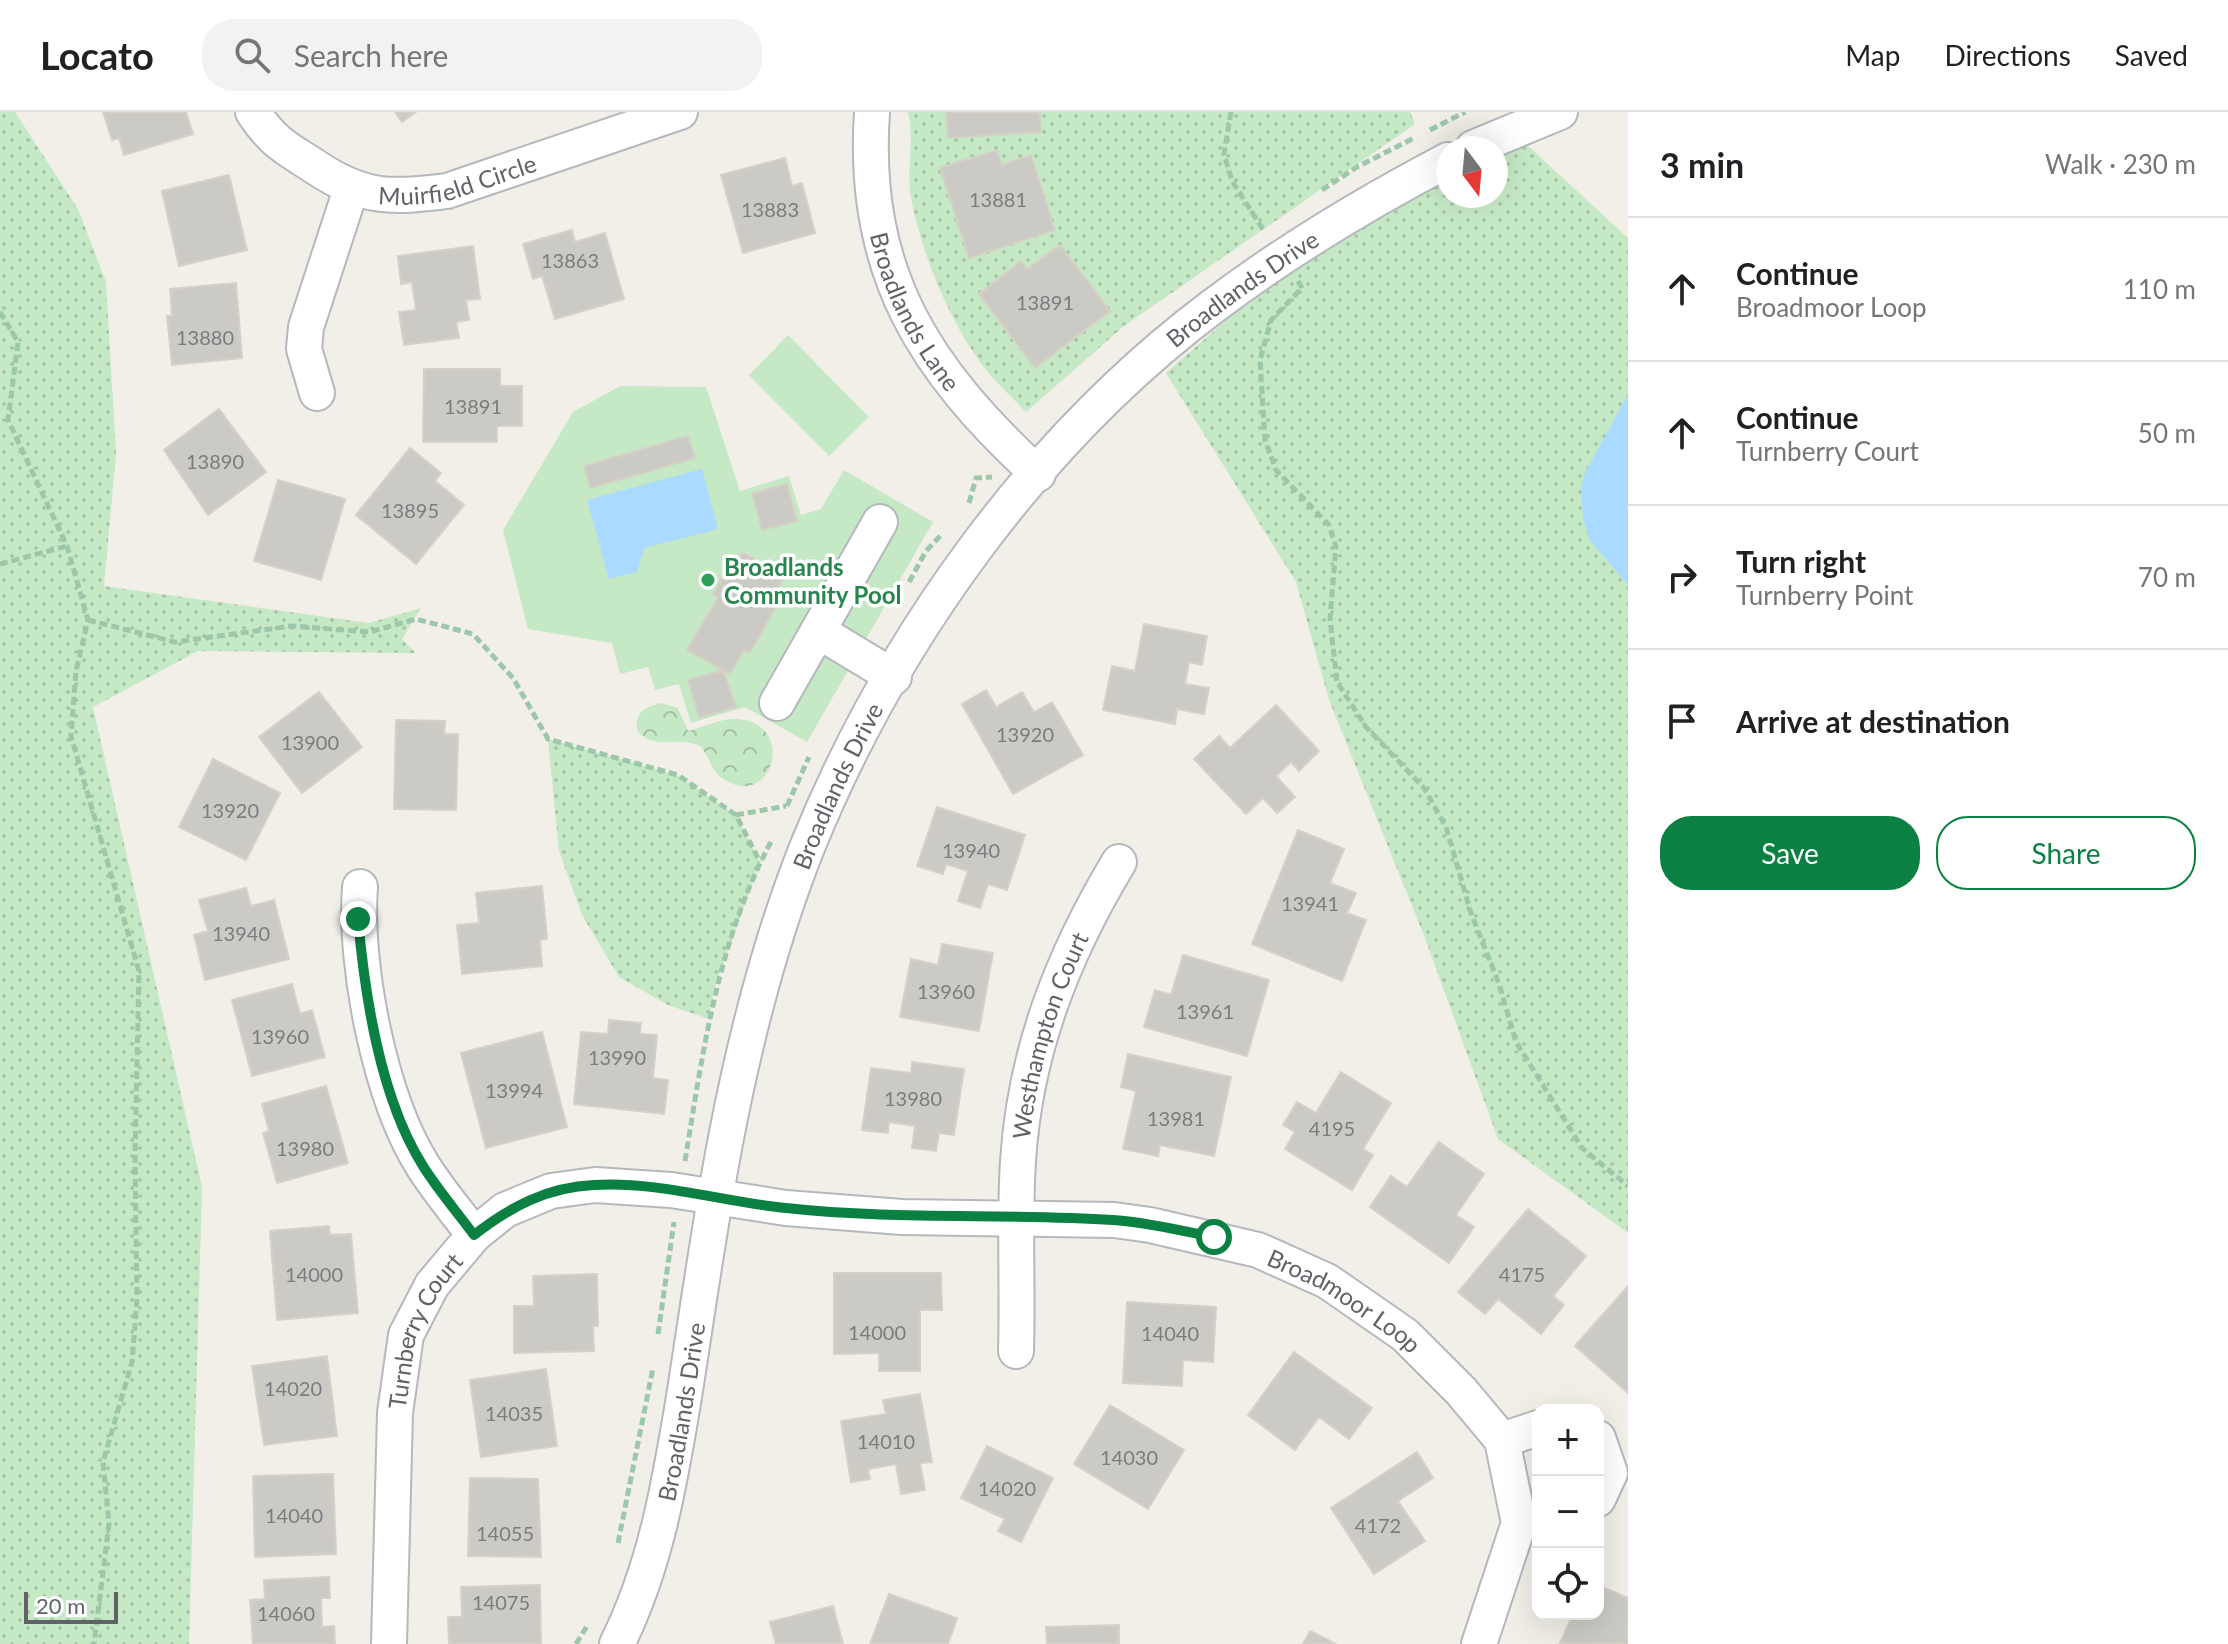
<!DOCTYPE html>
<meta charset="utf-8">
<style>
:root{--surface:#fff;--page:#f2f2f2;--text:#202124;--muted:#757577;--line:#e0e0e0;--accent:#0b8043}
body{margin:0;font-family:Lato,sans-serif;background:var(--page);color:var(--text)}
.controls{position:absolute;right:24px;bottom:24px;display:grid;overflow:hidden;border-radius:16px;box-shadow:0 8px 32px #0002}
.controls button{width:72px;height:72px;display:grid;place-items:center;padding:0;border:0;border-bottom:2px solid var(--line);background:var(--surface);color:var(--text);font:40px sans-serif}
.compass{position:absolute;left:1436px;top:24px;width:72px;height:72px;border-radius:50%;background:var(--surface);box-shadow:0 8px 32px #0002;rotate:164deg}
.scale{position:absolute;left:24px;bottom:20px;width:94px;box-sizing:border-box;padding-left:8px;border:4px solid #5f6368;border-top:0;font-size:22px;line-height:28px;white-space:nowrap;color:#5f6368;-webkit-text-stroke:6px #fff;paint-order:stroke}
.stop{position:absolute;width:24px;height:24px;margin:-18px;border:6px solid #0b8043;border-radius:50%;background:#fff}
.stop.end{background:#0b8043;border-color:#fff;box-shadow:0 2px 8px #0008}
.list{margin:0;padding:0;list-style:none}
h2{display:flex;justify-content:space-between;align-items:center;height:104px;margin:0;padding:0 32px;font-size:34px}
h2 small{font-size:26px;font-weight:400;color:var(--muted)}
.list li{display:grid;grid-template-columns:52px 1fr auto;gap:24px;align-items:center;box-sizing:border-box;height:144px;padding:0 32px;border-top:2px solid var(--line)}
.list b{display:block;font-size:30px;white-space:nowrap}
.list p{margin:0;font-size:26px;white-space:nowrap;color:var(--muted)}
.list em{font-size:26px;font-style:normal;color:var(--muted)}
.actions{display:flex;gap:16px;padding:24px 32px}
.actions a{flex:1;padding:18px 0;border:2px solid var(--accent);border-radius:32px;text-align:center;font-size:28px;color:var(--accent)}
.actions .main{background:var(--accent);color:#fff}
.icon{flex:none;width:44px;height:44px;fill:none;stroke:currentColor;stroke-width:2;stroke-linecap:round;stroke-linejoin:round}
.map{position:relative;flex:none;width:1628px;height:1532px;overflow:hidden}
header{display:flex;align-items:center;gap:48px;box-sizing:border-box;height:112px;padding:0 40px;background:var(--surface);border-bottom:2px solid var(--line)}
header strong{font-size:38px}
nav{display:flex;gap:44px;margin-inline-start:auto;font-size:28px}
.search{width:560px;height:72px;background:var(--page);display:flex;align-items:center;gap:20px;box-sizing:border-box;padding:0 28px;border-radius:32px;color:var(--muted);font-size:30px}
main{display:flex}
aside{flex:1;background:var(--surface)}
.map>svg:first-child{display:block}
.grass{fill:url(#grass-dots)}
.forest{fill:url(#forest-crowns)}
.pitch{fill:#c5e8c5}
.water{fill:#aadaff}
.building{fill:#cccac5;stroke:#d6d1c6;stroke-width:2}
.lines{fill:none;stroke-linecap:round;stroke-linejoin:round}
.minor-casing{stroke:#b5b8bc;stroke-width:38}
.path{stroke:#9cc7a9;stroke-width:5;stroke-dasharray:8 4;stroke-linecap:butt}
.minor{stroke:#fff;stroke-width:34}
.route{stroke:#0b8043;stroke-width:10}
.leisure-dot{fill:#2e9e5b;stroke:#fff;stroke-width:3}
.labels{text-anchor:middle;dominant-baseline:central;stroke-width:7;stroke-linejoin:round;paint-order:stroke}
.number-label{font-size:20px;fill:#7a7d7f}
.street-label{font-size:24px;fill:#5f6368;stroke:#fff}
.leisure-label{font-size:24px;font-weight:bold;fill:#27864d;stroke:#fff;text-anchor:start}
</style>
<header>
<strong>Locato</strong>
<div class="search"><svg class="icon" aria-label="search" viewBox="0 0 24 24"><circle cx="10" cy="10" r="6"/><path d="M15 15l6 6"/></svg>Search here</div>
<nav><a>Map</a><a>Directions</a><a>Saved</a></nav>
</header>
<main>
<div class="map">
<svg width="1628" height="1532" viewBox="0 0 1628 1532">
<defs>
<pattern id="grass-dots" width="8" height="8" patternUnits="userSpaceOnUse" patternTransform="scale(2)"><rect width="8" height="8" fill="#c5e8c5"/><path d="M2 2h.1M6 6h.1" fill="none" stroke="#a3c0a4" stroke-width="1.8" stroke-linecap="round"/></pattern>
<pattern id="forest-crowns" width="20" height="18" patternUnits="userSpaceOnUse" patternTransform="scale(2)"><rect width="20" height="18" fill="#c5e8c5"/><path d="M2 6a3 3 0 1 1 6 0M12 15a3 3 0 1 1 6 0" fill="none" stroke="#a3c0a4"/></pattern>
</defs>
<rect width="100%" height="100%" fill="#f1efe8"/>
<path class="grass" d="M0 0H15L78 97 106 170 116 342 104 474 369 511 421 496 402 527 416 541 198 539 93 595 202 1075 189 1532H0Z
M908 0H1410L1415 12 1124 214 1026 300C1012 285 996 271 984 255 950 211 921 140 911 86 906 58 915 28 908 0Z
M1527 33 1628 126V1121L1498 1027 1425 826 1329 588 1296 470 1166 261 1230 205 1273 174 1282 160 1297 151 1306 150 1430 75 1448 67V84H1496V46Z
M548 627 678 663 736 703 760 750 714 877 709 907 668 893 619 865 582 803 559 739Z"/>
<path class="forest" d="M661 591 678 596 688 619C703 615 722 606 737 607 798 611 772 698 725 668 710 659 711 646 700 634 677 624 653 639 637 618 635 600 645 595 661 591Z"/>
<path class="pitch" d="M788 223 869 305 829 344 749 263Z
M620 274 706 275 740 379 789 364 801 403 821 397 844 358 933 410 807 630 745 595 691 611 679 572 655 578 648 555 620 562 612 531 528 517 503 418 573 300Z"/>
<path class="water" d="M1627 284 1628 283V473L1589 427 1583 406 1581 376 1585 361Z
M702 357 718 417 644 436 637 460 609 467 587 388Z"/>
<path class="building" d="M103 0H186L193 22 124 43 119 26 112 28Z
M395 0H416L402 10Z
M946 0H1040L1041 20 948 26Z
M997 38 1002 53 1031 43 1055 118 969 146 940 56Z
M785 46 792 74 802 71 815 121 743 141 721 63Z
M229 63 247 138 179 154 162 79Z
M572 118 575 130 605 121 624 187 555 207 542 164 533 167 523 132Z
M1060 133 1110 199 1035 256 979 182 1021 149 1027 157Z
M473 134 480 187 466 188 469 208 456 210 459 226 404 233 399 200 416 198 412 170 401 172 398 144Z
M236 171 242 246 172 253 167 204H172L170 177Z
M424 257H500V274H522V314H497V330H423Z
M219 297 266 360 208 403 164 338Z
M688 324 695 346 590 376 584 354Z
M410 336 441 361 435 369 464 393 416 452 356 403Z
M278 368 345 387 321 468 254 449Z
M787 372 797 409 762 418 752 381Z
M742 440 785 464 775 480 782 484 750 541 744 538 730 562 687 538 718 485 713 482 730 452 734 455Z
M1144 512 1207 524 1202 553 1189 550 1185 572 1209 576 1204 602 1177 597 1175 612 1103 598 1112 554 1135 559Z
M723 558 736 595 699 606 688 568Z
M986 578 996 595 1022 580 1034 600 1052 590 1083 643 1013 682 962 592Z
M319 580 362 635 302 681 259 625Z
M1276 593 1319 639 1299 659 1291 650 1276 664 1295 685 1277 701 1263 686 1246 702 1194 647 1219 624 1230 636Z
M396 608 445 609 444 622H458L456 698 394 697Z
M213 647 280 681 246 748 179 715Z
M937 695 1025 723 1007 778 988 772 980 796 958 789 968 759 946 752 943 762 917 754Z
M1298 718 1344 737 1330 771 1356 781 1347 801 1366 808 1342 869 1252 832Z
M542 774 547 827 540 828 542 854 462 862 457 813 479 811 476 781Z
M246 776 251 794 274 788 289 847 205 868 194 823 208 819 199 788Z
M942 832 993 841 979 919 900 905 911 847 938 853Z
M1183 843 1269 868 1247 944 1144 915 1155 878 1171 883Z
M292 872 300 902 312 898 325 945 252 964 232 888Z
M609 908 641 911 640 922 657 923 653 966 668 968 664 1002 574 992 581 920 608 922Z
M542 920 567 1015 486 1036 461 941Z
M1128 942 1231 965 1214 1044 1160 1033 1158 1044 1123 1037 1136 979 1121 975Z
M912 950 964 957 954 1023 939 1021 936 1039 912 1036 915 1014 889 1010 888 1021 862 1018 871 956 911 961Z
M1341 960 1391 991 1363 1037 1373 1043 1352 1078 1285 1037 1295 1020 1283 1013 1297 990 1316 1001Z
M326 974 348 1051 277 1071 263 1021 269 1019 262 992Z
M1439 1030 1484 1062 1456 1103 1474 1115 1449 1151 1370 1095 1391 1064 1407 1075Z
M1528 1097 1586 1144 1553 1184 1564 1193 1541 1222 1498 1187 1485 1202 1458 1180Z
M329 1114 330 1123 351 1122 358 1201 277 1208 270 1119Z
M834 1161H941L942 1198H920V1259H879V1241L834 1242Z
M597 1162 598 1214H593L594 1239 514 1241V1194H534L533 1164Z
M1628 1174V1281L1575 1234Z
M1127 1190 1216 1195 1213 1250 1183 1248 1182 1274 1123 1271Z
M1294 1240 1372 1296 1349 1327 1319 1305 1295 1338 1248 1303Z
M327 1244 337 1324 264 1333 252 1254Z
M546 1257 557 1334 481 1345 470 1268Z
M920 1282 932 1350 920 1351 925 1378 901 1382 896 1352 868 1357 870 1367 851 1370 841 1309 886 1302 883 1288Z
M1110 1293 1184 1338 1148 1397 1074 1352Z
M987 1334 1053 1366 1021 1430 998 1419 1005 1407 961 1386Z
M1417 1340 1433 1366 1398 1389 1425 1429 1374 1462 1331 1396Z
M333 1362 336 1442 255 1445 253 1364Z
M470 1366 538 1367 541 1445 468 1444Z
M329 1465 330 1486H321L322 1515 334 1514 335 1532H253L250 1488 265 1487 264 1468Z
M540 1473 541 1532H449L448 1505H462L461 1475Z
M1598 1473 1628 1486V1532L1560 1531 1573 1502H1598Z
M889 1482 957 1506 948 1532H870Z
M833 1494 843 1532H776L770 1510Z
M1119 1513V1532H1047L1046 1515Z
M1310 1519 1336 1532H1303Z"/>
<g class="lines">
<g class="minor-casing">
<g id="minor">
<path id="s1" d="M253 0C275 33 287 36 317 56 364 87 392 86 447 79L680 0"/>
<path id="s2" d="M872 0C861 160 924 257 1038 362"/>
<path d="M1473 36 1560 0"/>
<path d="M317 281 304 237 306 215 351 77"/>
<path d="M818 519 880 410"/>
<path d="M777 591 818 519 894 565"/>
<path d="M360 775C354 854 380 986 423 1054 438 1078 457 1100 474 1123"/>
<path id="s3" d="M1016 1239C1018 1176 1014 1112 1018 1049 1025 939 1063 843 1119 750"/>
<path d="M1598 1326 1610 1361 1598 1387"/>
<path d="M1502 1328 1538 1316"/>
<path id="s4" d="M389 1532 395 1301 406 1223 432 1173 474 1123 505 1098 551 1079 595 1073 671 1078 786 1096 902 1105 1114 1108 1150 1113 1258 1138 1327 1169 1405 1223 1461 1279 1502 1328 1519 1411 1479 1532"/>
<path id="s5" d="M617 1532C655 1456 669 1375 683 1291 697 1203 709 1114 726 1026 745 927 770 828 808 733 892 527 1034 329 1212 195 1286 139 1366 91 1448 48"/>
</g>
</g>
<path class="path" d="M1231 0 1224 42 1232 69 1264 119
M1430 18 1465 0
M1322 78 1357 55 1414 26
M1298 169 1302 176 1271 208 1260 248 1265 328 1276 358 1329 413 1336 435 1330 507 1337 570 1366 615 1424 676 1446 715 1471 801 1499 872 1516 930 1582 1036 1628 1074
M0 200 18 230 8 308 67 434 88 508 76 559 71 624 139 859 135 1045 137 1188 132 1250 103 1350 109 1412 94 1532
M969 391 976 366 992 365
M0 452 67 434
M909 470 926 439 942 422
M88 508 175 530 292 514 369 520 416 507 473 522 513 566 548 627 678 663 736 703 760 750
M787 694 809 645
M736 703 786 694
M685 1049C703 939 718 827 772 728
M658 1222 674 1110
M618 1431 653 1256
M576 1532 587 1514"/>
<use href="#minor" class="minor"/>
</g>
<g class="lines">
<path class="route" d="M358 807C365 885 380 986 423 1054 438 1078 457 1100 474 1123 510 1095 547 1075 594 1073 658 1069 723 1090 786 1096 895 1108 1004 1101 1113 1108 1147 1110 1181 1119 1214 1125"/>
</g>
<circle class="leisure-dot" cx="708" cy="468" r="8"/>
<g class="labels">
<g class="number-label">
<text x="998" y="87">13881</text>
<text x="770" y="97">13883</text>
<text x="570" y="148">13863</text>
<text x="1045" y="190">13891</text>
<text x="205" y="225">13880</text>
<text x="473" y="294">13891</text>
<text x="215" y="349">13890</text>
<text x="410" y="398">13895</text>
<text x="1025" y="622">13920</text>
<text x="310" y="630">13900</text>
<text x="230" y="698">13920</text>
<text x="971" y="738">13940</text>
<text x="1310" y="791">13941</text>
<text x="241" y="821">13940</text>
<text x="946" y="879">13960</text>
<text x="1205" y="899">13961</text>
<text x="280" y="924">13960</text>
<text x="617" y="945">13990</text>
<text x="514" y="978">13994</text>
<text x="913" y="986">13980</text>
<text x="1176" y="1006">13981</text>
<text x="1332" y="1016">4195</text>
<text x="305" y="1036">13980</text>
<text x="314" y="1162">14000</text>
<text x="1522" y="1162">4175</text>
<text x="877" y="1220">14000</text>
<text x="1170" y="1221">14040</text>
<text x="293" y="1276">14020</text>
<text x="514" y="1301">14035</text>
<text x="886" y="1329">14010</text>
<text x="1129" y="1345">14030</text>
<text x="1007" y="1376">14020</text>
<text x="294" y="1403">14040</text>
<text x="1378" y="1413">4172</text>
<text x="505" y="1421">14055</text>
<text x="501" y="1490">14075</text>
<text x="286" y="1501">14060</text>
</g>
<g class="street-label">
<text stroke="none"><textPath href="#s1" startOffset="234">Muirfield Circle</textPath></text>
<text stroke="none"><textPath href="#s5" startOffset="1540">Broadlands Drive</textPath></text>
<text stroke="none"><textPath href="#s2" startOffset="208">Broadlands Lane</textPath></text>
<text stroke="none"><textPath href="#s5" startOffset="890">Broadlands Drive</textPath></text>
<text stroke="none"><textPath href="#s3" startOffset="320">Westhampton Court</textPath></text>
<text stroke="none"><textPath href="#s4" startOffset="1334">Broadmoor Loop</textPath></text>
<text stroke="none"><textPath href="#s4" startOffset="320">Turnberry Court</textPath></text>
<text stroke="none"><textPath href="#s5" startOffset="242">Broadlands Drive</textPath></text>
</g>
<g class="leisure-label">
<text x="724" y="454">Broadlands<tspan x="724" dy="28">Community Pool</tspan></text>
</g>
</g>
</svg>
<div class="controls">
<button>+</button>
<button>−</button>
<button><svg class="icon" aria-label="locate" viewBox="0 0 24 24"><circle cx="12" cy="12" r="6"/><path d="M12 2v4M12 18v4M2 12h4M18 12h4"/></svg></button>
</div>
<svg class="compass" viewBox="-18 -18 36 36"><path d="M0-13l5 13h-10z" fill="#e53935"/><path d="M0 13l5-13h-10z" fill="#757577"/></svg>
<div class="scale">20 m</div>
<div class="stop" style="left:1214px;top:1125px"></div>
<div class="stop end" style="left:358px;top:807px"></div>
</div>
<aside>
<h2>3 min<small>Walk · 230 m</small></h2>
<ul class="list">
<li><svg class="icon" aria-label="ahead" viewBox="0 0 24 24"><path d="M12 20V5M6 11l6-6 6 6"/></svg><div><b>Continue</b><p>Broadmoor Loop</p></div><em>110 m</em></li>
<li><svg class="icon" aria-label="ahead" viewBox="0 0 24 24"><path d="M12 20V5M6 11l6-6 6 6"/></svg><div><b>Continue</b><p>Turnberry Court</p></div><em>50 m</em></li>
<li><svg class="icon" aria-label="right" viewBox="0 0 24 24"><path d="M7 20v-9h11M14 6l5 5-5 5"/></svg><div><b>Turn right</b><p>Turnberry Point</p></div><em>70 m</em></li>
<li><svg class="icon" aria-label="arrive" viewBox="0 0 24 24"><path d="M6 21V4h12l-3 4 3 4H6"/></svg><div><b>Arrive at destination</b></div></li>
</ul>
<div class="actions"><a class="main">Save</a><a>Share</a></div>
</aside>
</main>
